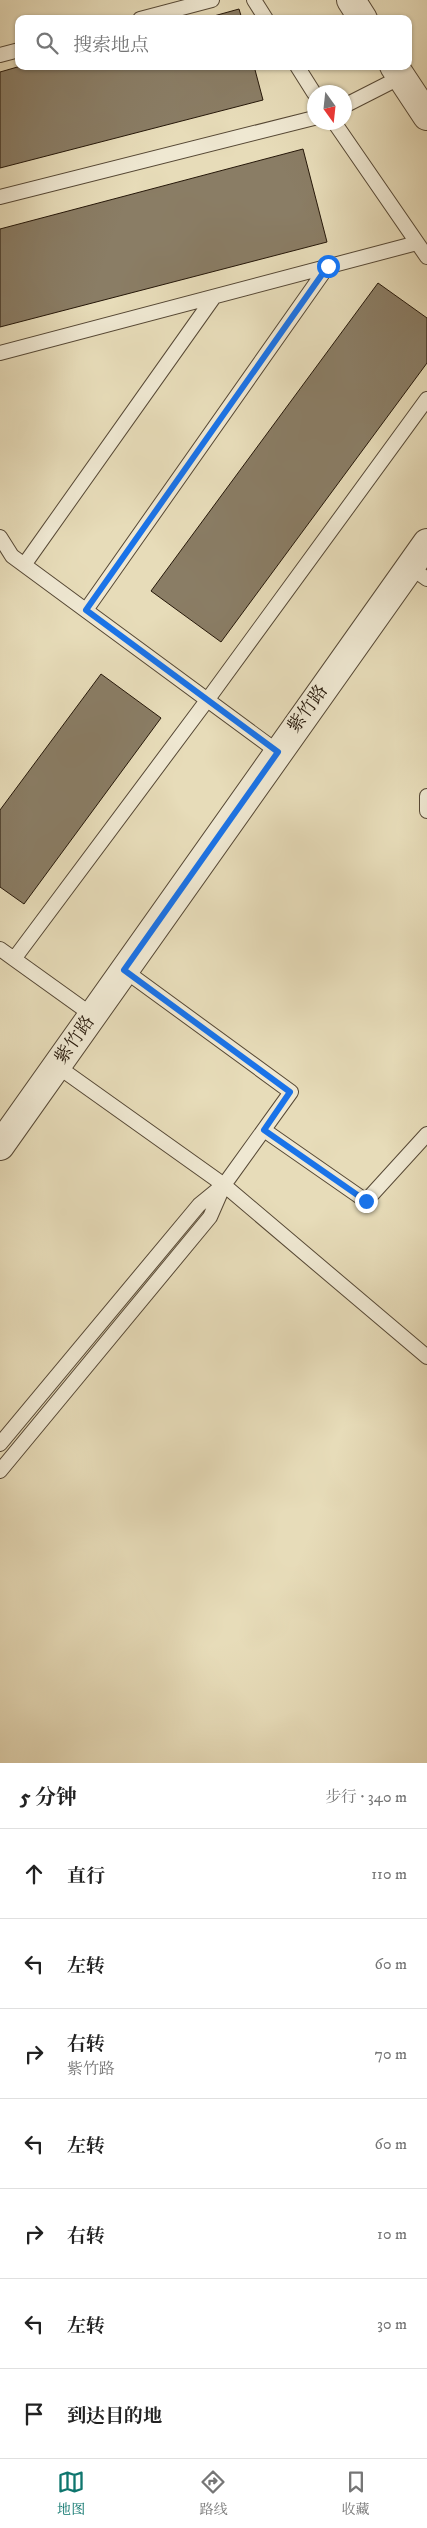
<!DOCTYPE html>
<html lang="zh">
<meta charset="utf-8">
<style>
:root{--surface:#fff;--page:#f2f2f2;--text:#222;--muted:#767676;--line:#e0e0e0;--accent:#0f766e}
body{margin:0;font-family:"IM FELL DW Pica","Noto Serif SC",serif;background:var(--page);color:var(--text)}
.compass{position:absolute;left:307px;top:85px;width:45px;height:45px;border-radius:50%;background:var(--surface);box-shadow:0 1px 4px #0004;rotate:165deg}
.stop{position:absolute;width:15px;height:15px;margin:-11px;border:4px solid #1a73e8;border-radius:50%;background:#fff}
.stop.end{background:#1a73e8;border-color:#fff;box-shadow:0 1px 5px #0008}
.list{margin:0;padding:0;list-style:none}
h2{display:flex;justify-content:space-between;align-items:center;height:65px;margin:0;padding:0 20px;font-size:21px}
h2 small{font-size:16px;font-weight:400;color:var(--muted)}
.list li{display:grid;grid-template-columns:32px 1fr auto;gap:15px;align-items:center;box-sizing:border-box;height:90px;padding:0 20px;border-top:1px solid var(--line)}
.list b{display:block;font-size:19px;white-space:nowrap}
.list p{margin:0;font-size:16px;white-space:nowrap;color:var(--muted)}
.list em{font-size:16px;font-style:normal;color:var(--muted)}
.icon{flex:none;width:28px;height:28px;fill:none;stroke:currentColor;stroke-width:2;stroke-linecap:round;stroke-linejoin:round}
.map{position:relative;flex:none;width:427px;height:1763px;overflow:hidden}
.search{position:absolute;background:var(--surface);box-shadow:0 1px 4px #0004;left:15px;right:15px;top:15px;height:55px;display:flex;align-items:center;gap:12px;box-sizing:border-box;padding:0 18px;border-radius:10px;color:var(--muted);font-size:19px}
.sheet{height:695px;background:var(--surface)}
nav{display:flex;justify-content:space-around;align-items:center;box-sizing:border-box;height:70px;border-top:1px solid var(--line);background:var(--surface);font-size:14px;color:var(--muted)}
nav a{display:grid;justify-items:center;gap:2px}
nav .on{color:var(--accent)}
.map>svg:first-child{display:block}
.building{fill:#8a7d65;stroke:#251709}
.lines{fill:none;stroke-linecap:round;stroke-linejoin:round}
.service-casing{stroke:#564835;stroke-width:16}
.tertiary-casing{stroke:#564835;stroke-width:30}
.service{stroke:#efe8d2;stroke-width:14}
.tertiary{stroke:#efe8d2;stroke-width:28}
.route{stroke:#1a73e8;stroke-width:6}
.labels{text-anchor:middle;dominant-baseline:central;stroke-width:5;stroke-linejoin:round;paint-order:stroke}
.street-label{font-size:18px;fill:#251709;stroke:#efe8d2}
</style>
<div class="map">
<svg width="427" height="1763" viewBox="0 0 427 1763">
<rect width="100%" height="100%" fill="#e7dcb9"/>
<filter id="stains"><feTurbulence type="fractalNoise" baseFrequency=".004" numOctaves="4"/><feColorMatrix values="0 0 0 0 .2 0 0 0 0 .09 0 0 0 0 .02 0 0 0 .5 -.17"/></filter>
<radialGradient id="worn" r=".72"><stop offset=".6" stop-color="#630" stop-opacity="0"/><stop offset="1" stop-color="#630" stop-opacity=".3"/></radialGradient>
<path class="building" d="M239 9 242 19H203Z
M21 66H254L263 100 0 168V72Z
M303 149 327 242 0 327V229Z
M378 283 427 318V363L221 642 151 591Z
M101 674 161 718 24 904 0 887V810Z"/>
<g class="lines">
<g class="service-casing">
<path id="service" d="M254 0 266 19
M140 19 212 0
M0 55 19 50
M297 66 314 93
M344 106 401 77
M334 122 427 257
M0 197 314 118
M0 353 417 243
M0 537 12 556 278 752
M24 565 214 297
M410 567 427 579
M86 610 328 266
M427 796V811
M0 949 14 959
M92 1015 14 959 208 699 427 399
M57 1066 224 1185 291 1092 124 970
M264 1130 366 1201 427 1134
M224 1185 427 1357
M0 1444 199 1205 221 1187
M0 1471 210 1217 224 1185"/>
</g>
<g class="tertiary-casing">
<path id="tertiary" d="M351 0 363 19
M394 66 427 116
M0 1146 427 543"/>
</g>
<use href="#service" class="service"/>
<use href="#tertiary" class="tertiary"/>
</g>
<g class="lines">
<path class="route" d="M328 266 86 610 278 752 124 970 290 1092 264 1130 366 1201"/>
</g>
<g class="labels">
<g class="street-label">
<text transform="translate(308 709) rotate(-54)">紫竹路</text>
<text transform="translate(75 1040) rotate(-55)">紫竹路</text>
</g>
</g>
<rect width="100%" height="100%" filter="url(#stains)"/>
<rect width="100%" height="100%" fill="url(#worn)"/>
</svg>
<svg class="compass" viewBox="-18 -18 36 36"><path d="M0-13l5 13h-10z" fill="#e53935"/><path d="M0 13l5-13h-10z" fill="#767676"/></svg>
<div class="stop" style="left:328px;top:266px"></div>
<div class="stop end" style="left:366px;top:1201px"></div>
<div class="search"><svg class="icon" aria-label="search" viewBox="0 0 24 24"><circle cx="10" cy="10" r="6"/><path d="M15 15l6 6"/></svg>搜索地点</div>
</div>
<section class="sheet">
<h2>5 分钟<small>步行 · 340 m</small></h2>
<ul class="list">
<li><svg class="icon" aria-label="ahead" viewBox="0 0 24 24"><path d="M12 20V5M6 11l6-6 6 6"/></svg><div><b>直行</b></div><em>110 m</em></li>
<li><svg class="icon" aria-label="left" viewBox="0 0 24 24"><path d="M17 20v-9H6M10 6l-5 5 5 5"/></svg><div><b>左转</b></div><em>60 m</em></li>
<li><svg class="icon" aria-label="right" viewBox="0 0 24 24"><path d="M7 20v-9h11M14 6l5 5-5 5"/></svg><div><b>右转</b><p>紫竹路</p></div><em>70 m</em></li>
<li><svg class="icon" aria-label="left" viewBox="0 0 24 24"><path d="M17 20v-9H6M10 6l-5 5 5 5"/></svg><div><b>左转</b></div><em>60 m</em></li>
<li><svg class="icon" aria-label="right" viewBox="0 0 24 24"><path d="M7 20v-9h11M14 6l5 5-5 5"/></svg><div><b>右转</b></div><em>10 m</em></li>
<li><svg class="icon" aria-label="left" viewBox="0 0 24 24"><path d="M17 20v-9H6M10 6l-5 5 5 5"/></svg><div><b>左转</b></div><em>30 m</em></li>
<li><svg class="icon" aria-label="arrive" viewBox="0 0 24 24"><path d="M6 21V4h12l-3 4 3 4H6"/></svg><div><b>到达目的地</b></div></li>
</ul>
</section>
<nav>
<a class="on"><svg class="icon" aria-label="map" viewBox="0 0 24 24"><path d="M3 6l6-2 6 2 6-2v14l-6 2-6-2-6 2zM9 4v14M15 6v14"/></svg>地图</a>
<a><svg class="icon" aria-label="directions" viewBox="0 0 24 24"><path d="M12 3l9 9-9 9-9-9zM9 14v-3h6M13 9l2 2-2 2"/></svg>路线</a>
<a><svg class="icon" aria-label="saved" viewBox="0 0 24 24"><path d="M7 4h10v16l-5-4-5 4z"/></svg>收藏</a>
</nav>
